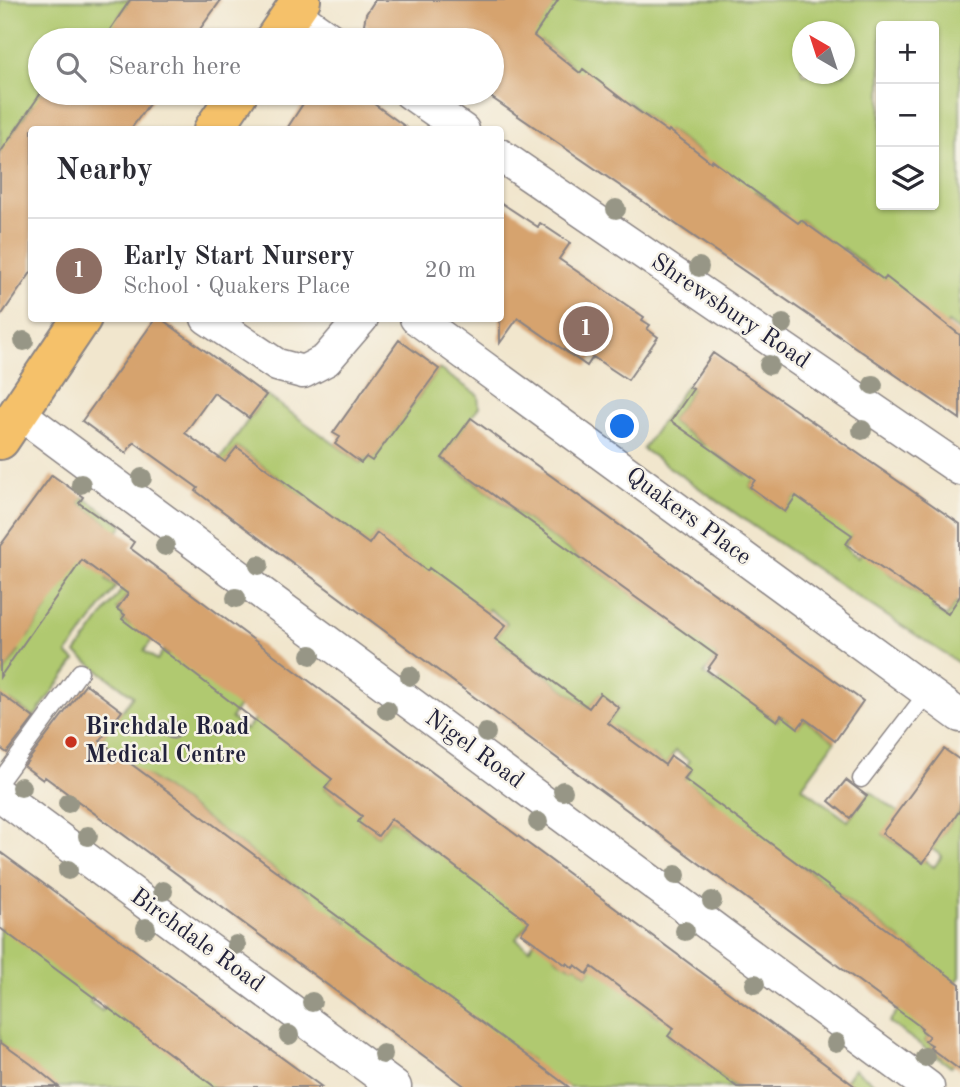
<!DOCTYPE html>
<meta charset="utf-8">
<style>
:root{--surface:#fff;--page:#f2f2f3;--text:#2b2b33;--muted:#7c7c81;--line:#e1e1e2;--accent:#c8321e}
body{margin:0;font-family:"Old Standard TT",serif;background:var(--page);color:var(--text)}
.controls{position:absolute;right:21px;top:21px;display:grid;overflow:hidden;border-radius:7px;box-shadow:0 2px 5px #0004}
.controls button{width:63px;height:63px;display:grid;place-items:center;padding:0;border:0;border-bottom:2px solid var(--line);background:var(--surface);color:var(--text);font:35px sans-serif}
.compass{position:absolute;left:792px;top:21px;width:63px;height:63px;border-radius:50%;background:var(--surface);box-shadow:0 2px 5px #0004;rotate:321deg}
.you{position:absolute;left:623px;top:427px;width:24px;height:24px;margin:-18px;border:5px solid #fff;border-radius:50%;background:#1a73e8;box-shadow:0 0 0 10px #1a73e833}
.badge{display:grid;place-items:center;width:46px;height:46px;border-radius:50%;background:var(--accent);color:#fff;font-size:23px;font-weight:700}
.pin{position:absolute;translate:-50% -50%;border:4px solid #fff;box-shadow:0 2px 7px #0006}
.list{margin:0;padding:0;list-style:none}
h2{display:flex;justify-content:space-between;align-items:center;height:91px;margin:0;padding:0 28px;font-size:30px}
h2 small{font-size:23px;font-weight:400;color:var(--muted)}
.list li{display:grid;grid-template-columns:46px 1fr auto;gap:21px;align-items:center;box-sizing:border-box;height:105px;padding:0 28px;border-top:2px solid var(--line)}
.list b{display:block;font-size:26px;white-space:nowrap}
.list p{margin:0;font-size:23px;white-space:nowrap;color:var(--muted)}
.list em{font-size:23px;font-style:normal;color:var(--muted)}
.icon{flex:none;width:38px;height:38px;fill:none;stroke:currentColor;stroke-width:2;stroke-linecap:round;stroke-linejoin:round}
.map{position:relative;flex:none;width:960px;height:1087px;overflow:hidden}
.search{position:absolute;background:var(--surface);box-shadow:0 2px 5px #0004;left:28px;top:28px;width:476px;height:77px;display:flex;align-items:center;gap:18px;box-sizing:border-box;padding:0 24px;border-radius:38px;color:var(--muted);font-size:26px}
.panel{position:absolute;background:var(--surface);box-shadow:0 2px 5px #0004;left:28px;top:126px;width:476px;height:196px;border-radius:7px}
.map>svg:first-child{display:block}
.green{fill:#b0c96f;stroke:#697655;stroke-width:2;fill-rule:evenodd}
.building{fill:#d6a36e}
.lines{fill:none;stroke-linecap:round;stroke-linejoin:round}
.service-casing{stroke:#8a8484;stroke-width:19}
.minor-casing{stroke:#8a8484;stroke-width:35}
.primary-casing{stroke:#8a8484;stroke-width:42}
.service{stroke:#fff;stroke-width:16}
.minor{stroke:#fff;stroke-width:32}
.primary{stroke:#f5c16b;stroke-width:38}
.tree{fill:#979686}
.poi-dot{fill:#c8321e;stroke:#f7f3e8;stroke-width:2.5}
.labels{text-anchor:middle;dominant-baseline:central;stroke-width:5;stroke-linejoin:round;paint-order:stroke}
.street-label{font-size:24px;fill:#22223b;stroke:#f7f3e8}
.poi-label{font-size:24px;font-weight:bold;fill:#22223b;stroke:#f7f3e8;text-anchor:start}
</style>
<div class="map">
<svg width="960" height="1087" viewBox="0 0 960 1087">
<rect width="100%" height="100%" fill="#f7f3e8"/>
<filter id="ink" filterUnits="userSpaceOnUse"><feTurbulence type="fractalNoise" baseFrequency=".0143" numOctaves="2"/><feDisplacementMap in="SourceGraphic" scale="14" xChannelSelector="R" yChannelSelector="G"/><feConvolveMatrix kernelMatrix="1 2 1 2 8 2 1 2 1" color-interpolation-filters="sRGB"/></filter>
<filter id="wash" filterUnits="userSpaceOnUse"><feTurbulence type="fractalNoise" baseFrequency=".00686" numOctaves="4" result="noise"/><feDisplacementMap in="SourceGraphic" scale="28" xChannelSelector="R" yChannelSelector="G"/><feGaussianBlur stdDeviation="1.57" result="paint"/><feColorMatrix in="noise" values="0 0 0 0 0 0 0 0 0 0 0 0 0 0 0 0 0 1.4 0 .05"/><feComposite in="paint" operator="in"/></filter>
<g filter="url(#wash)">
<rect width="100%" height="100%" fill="#f1e6cd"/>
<path class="green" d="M0 0H130L118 18 144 37 142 40H125L110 30 103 40H40V93H66L57 105H32L10 137 31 152 0 155Z
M557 0H960V332L948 323 936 338 886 278 865 304 856 297 874 273 843 248 822 275 831 243 801 220 780 246 769 238 787 215 756 191 736 216 692 186 702 155 669 130 649 156 657 125 627 101 606 127 552 89 571 65 541 41 514 64ZM881 26H934V205H881ZM802 32H844V74H802Z
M439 369 478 395 479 407 442 459 713 652 717 656 704 674 718 684 731 666 760 709 777 721 781 715 798 727 805 719 835 741 802 787 848 821 870 791 903 816 883 834 922 862 924 860 934 867 942 856 932 849 960 810V977L921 1030 929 1036 925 1041 932 1045 930 1049 942 1057 945 1053 956 1061 951 1067 889 1022 898 1010 893 1006 927 960 913 949 889 959 902 941 839 894 825 912 828 886 803 867 789 885 701 820 715 802 690 784 671 797 691 771 686 767 689 761 676 751 665 765 652 755 626 764 639 746 614 727 600 745 595 741 619 708 600 694 589 708 503 644 489 662 482 656 507 623 489 609 482 618 419 583 421 567 377 534 369 545 237 447 224 464 219 461 266 395 361 463 366 457 372 460Z
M687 385 693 389 671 421 704 445 727 413 738 420 715 453 746 475 769 442 778 448 750 487 785 511 813 472 869 511 844 547 858 557 865 549 891 575 920 595 958 572 932 608 946 617 956 602 960 605V664L817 570 643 449Z
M83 497 123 525 107 548 122 559 106 580 116 587 67 654 75 661 34 717 11 701 0 717V677L19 651 0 636 27 638 48 608 19 587 107 523 79 503Z
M123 588 129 592 117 609 125 615 122 620 130 625 167 620 144 651 157 660 163 651 168 655 173 649 239 706 231 718 246 730 259 714 350 754 325 788 343 802 387 783 359 822 378 836 391 819 433 851 437 846 545 900 516 939 529 949 537 938 558 960 573 967 575 965 587 974 607 946 649 1010 659 1017 690 1006 668 1036 737 1087H569L530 1064 532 1060 343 928 347 922 337 915 334 920 309 895 151 778 122 765 126 759 114 751 84 762 133 696 76 653Z
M0 927 109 976 90 1002 102 1011 106 1005 218 1087H48L0 1042Z
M854 1069 879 1087H841Z"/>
<g id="blocks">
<path class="building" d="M130 0H221L192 40H103Z
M375 0H558L534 36 580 73 583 69 626 102 668 132 669 130 711 162 712 160 798 223 801 220 884 280 886 277 960 335V419L492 98V40H386L364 24 366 14Z
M41 93H157L130 130H32V271L0 317V153Z
M310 93H359L410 130H286Z
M500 202 538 227 540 223 570 243 559 259 644 317 642 320 650 325 647 329 658 337 628 380 593 357 587 366 518 318 500 343Z
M156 318H160L266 395 249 418 214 393 185 433 225 462 237 447 369 544 377 533 427 571 429 568 506 625 495 639 589 708 600 693 619 708 608 723 665 765 671 756 691 770 684 779 960 984V1070L930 1048 932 1045 925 1041 929 1036 921 1030 922 1028 213 504 196 491 198 488 134 442 126 453 82 421Z
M399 340 439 369 372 461 366 457 361 463 335 444 340 437 333 433Z
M713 353 960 524V596L948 614 846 544 852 535 823 515 796 496 785 512 750 487 755 480 671 421 693 389 689 387Z
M471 418 863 701 835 741 805 719 798 728 781 715 777 721 707 670 717 656 442 458Z
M52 475 83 497 79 503 134 542 130 548 856 1087H737L668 1036 674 1028 592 967 587 974 575 965 573 968 567 963 566 965 521 933 529 922 391 819 378 836 358 822 362 816 325 788 332 779 122 619 125 615 117 609 128 594 82 560 0 677V546Z
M86 684 122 711 100 741 569 1087H466L45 777 43 780 24 766Z
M0 693 34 718 7 753 0 748Z
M944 749 960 760V810L923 863 882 833Z
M846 780 867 796 850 818 829 801Z
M0 852 199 997 322 1087H215L0 928Z
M0 1042 31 1064 59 1087H0Z"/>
</g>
</g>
<g filter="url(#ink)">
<use href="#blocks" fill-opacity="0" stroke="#8a8484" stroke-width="2"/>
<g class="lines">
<g class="service-casing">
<path id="service" d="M861 779 928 692
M0 781 80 672"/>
</g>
<g class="minor-casing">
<path id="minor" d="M292 12 332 40
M410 93 463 130
M500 155 960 469
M207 318 277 365 303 372 326 360 362 318
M416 318 960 716
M19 413 928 1087
M0 795 395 1087"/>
</g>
<g class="primary-casing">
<path id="primary" d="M274 40 301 0
M213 130 238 93
M0 440 82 318"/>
</g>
<use href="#service" class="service"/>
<use href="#minor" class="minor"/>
<use href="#primary" class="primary"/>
</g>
<g class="tree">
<circle cx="616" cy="209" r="10"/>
<circle cx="699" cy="267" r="10"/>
<circle cx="783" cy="324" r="10"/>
<circle cx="24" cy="341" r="10"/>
<circle cx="769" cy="365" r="10"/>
<circle cx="873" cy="385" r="10"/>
<circle cx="862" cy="430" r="10"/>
<circle cx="142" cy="478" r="10"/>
<circle cx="81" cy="484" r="10"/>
<circle cx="165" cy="546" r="10"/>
<circle cx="259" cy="565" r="10"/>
<circle cx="236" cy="598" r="10"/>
<circle cx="311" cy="655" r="10"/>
<circle cx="410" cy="676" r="10"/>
<circle cx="387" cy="710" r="10"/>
<circle cx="173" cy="730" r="10"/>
<circle cx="486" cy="733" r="10"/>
<circle cx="21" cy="787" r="10"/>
<circle cx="563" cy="791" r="10"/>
<circle cx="68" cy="803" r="10"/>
<circle cx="538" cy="822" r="10"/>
<circle cx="88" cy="836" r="10"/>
<circle cx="68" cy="870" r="10"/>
<circle cx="676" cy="875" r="10"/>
<circle cx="163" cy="891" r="10"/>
<circle cx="712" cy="901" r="10"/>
<circle cx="146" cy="928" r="10"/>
<circle cx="685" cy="931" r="10"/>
<circle cx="236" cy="945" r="10"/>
<circle cx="755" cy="984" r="10"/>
<circle cx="312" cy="1002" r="10"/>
<circle cx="289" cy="1035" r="10"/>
<circle cx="836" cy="1043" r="10"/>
<circle cx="383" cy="1054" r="10"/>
<circle cx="925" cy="1057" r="10"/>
</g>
</g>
<circle class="poi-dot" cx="71" cy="742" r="7"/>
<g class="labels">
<g class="street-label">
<text transform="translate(730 312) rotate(34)">Shrewsbury Road</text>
<text transform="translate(688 517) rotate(36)">Quakers Place</text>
<text transform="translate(474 750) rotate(36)">Nigel Road</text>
<text transform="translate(197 941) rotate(36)">Birchdale Road</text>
</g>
<g class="poi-label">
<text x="85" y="728">Birchdale Road<tspan x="85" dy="28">Medical Centre</tspan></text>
</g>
</g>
</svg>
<div class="controls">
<button>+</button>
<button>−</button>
<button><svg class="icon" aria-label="layers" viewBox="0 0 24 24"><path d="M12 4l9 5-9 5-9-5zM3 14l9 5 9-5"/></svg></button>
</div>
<svg class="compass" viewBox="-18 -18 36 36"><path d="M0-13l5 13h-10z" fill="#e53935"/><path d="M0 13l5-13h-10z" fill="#7c7c81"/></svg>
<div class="you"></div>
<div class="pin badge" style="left:586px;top:329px;background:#8d6e63">1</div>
<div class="search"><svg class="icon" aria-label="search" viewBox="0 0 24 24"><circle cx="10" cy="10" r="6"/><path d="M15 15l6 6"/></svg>Search here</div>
<section class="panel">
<h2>Nearby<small></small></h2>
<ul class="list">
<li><span class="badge" style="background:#8d6e63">1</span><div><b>Early Start Nursery</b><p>School · Quakers Place</p></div><em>20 m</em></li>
</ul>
</section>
</div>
